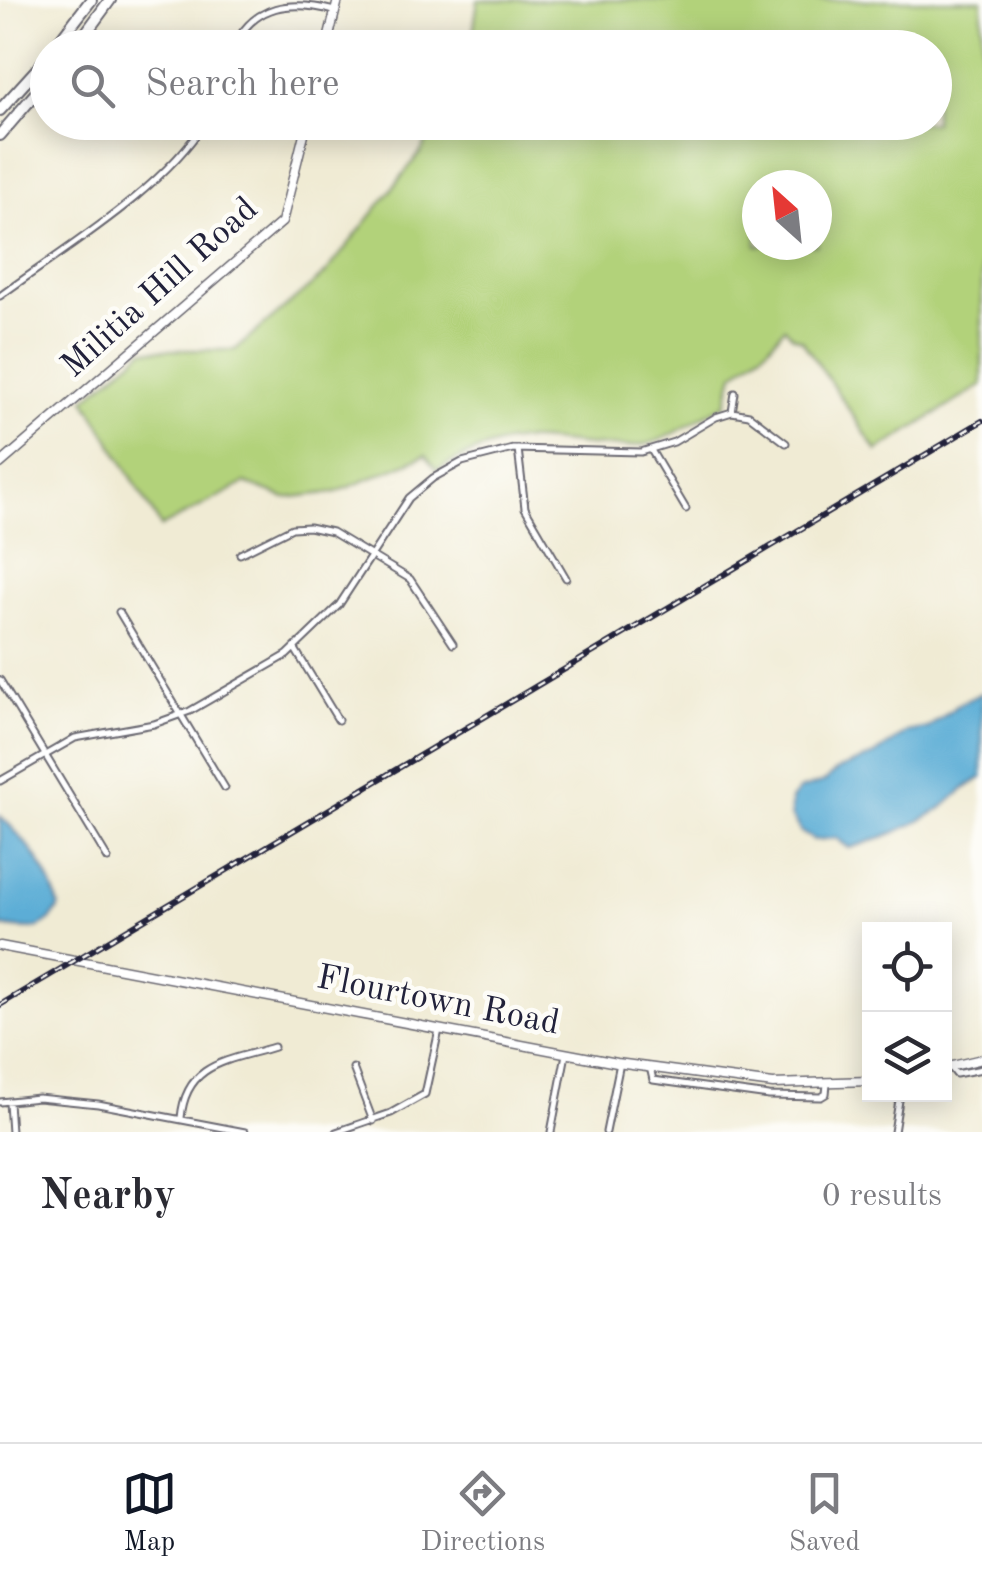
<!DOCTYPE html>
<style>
:root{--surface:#fff;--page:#f2f2f3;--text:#2b2b33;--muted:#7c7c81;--line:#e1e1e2;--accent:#111827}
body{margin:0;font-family:"Old Standard TT",serif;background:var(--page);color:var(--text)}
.controls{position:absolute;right:30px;bottom:30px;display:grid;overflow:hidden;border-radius:0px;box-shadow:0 5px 25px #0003}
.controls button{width:90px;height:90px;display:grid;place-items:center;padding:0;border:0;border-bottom:2px solid var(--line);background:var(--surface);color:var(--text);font:50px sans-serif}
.compass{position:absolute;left:742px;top:170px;width:90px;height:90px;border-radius:50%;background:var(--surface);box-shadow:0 5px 25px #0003;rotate:333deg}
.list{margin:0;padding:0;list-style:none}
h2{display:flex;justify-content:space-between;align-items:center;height:130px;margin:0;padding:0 40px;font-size:42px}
h2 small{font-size:32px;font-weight:400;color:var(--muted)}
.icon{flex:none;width:55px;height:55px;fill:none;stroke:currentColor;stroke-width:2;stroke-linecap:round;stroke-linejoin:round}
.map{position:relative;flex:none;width:982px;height:1132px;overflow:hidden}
.search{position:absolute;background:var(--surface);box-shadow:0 5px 25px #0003;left:30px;right:30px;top:30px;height:110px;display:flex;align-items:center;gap:25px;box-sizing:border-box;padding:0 35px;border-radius:55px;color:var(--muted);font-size:38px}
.sheet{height:310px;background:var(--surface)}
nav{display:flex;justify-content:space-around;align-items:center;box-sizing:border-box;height:140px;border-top:2px solid var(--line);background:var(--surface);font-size:28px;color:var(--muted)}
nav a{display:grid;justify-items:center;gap:5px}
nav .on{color:var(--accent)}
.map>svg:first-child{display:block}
.green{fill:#b2d27a;stroke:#6a7a5a;stroke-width:2.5;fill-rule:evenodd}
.water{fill:#5badd6;stroke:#3e6888;stroke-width:2.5}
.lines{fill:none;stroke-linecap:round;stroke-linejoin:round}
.street-casing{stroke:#6a6871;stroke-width:9}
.secondary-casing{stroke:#6a6871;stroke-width:11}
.highway-casing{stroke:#6a6871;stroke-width:14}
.street{stroke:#fff;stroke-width:5}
.secondary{stroke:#fff;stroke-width:8}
.highway{stroke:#fff;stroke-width:10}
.rail-casing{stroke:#22223b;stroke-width:6}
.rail{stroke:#fdfcf7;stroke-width:2.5;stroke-dasharray:8;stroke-linecap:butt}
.labels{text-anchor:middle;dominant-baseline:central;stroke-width:9;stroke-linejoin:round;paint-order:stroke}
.street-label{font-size:35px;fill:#22223b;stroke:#fdfcf7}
</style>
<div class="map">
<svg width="982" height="1132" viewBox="0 0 982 1132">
<rect width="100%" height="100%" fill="#fdfcf7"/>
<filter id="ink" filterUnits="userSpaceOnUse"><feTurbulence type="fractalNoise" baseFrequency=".01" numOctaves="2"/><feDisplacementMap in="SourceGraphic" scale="20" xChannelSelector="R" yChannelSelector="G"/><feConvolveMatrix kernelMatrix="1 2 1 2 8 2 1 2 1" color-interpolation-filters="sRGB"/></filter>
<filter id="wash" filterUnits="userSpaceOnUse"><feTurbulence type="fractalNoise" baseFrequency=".0048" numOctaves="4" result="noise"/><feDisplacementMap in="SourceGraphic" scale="40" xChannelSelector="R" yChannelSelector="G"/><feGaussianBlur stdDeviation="2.25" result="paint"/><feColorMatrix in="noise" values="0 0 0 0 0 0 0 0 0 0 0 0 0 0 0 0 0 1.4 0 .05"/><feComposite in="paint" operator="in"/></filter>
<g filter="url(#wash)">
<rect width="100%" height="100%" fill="#f0ebd4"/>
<path class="green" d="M478 0H982V385L877 451 802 340 792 336 785 327 768 347 734 374 726 404C696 417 668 444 634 446 600 449 566 441 532 440 498 439 466 455 436 470L426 455 337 492 285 498 245 483 161 527 85 399 144 350H235L326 273 421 152 436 123 934 122V48L471 47ZM757 185H817V245H757Z"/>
<path class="water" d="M982 693V778C963 786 954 800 937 811 914 826 875 841 849 848L836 838 814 840 801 832 791 816V800L799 790 824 782 837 770 875 755 907 732 928 728 959 704Z
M0 816C26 840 51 872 59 907 45 934 28 930 0 926Z"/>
</g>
<g filter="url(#ink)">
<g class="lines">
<g class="street-casing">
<path id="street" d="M233 48C254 3 291 0 335 11
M0 296C65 248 163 190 205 122
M732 412 735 393
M518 449 525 508 566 578
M651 450 686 509
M240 554 292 528 309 527 332 532 410 579 453 644
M119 612 225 788
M295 649 338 720
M0 680 108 859
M0 781 75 738 154 724 190 711 287 655 339 605 409 498 433 478 462 462 513 449 641 452 674 442 716 417 732 412 749 415 786 443
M950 1066 956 1074 982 1069
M650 1067 653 1080 769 1096 821 1097 826 1094 827 1084
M353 1068 373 1121
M0 1102 38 1098 98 1104 245 1132
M9 1102 11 1132
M181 1118C186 1062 229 1061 274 1047
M336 1132 391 1113 425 1094 439 1030
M551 1132 566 1054
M606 1132 620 1063
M894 1132 900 1094"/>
</g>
<g class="secondary-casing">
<path id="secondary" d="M326 48 338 0
M0 464 282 222 307 122
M0 946 617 1063 773 1084 870 1081
M944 1068 982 1059"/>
</g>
<g class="highway-casing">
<path id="highway" d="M54 48 91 0
M75 48 110 0
M0 110 48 57
M0 135 48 79"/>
</g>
<use href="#street" class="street"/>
<use href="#secondary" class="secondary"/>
<use href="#highway" class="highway"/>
<g class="rail-casing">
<path id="rail" d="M0 1005 982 421"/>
</g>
<use href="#rail" class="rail"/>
</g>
</g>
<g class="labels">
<g class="street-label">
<text transform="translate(160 288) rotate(-42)">Militia Hill Road</text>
<text transform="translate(438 1001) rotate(11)">Flourtown Road</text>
</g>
</g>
</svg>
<div class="controls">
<button><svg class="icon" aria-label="locate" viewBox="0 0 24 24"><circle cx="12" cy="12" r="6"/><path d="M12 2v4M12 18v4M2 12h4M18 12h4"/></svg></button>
<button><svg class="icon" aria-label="layers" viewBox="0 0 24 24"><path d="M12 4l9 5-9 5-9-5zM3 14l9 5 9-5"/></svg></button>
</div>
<svg class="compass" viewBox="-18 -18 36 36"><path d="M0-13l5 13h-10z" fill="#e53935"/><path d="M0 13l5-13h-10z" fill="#7c7c81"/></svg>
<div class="search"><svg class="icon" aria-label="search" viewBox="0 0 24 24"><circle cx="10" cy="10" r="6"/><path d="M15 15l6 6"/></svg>Search here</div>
</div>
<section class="sheet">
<h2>Nearby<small>0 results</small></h2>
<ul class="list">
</ul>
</section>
<nav>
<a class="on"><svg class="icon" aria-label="map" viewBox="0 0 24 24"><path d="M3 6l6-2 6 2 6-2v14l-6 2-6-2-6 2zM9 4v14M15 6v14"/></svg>Map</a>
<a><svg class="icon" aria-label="directions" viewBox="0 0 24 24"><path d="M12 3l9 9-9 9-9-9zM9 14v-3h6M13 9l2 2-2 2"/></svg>Directions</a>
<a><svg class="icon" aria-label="saved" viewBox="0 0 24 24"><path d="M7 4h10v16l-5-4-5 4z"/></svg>Saved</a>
</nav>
